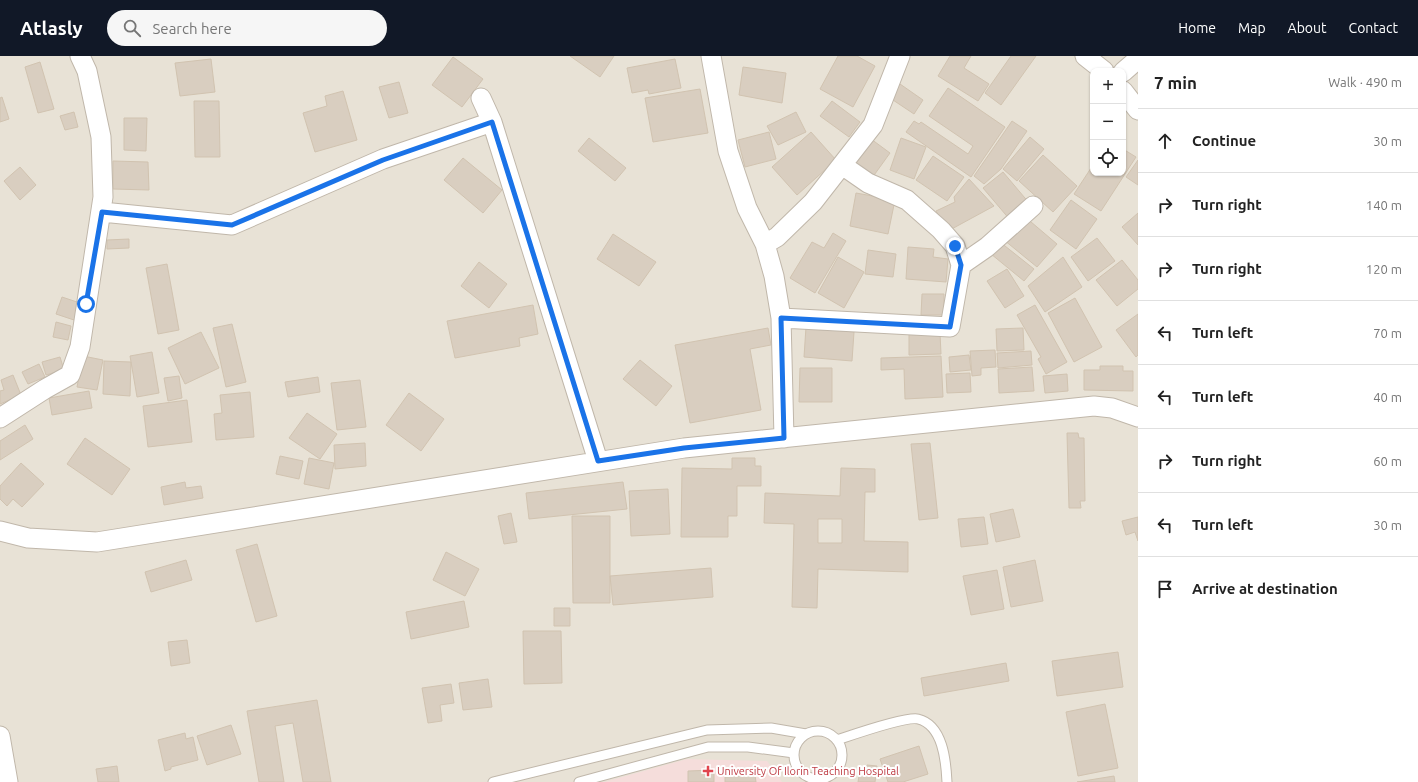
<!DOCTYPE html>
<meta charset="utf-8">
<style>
:root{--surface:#fff;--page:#f6f6f6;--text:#222;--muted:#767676;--line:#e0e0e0;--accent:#111827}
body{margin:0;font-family:Ubuntu,sans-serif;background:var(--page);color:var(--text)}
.controls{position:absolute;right:12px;top:12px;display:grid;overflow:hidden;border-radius:8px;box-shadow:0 1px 3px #0004}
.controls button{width:36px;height:36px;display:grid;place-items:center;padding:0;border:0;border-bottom:1px solid var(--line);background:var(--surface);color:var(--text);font:20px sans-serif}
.stop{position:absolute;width:12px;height:12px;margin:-9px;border:3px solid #1a73e8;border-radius:50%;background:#fff}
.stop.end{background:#1a73e8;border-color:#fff;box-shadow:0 1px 4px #0008}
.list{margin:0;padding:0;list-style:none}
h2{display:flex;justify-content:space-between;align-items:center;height:52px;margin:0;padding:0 16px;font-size:17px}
h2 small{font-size:13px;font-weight:400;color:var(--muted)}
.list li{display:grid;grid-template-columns:26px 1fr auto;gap:12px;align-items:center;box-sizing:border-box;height:64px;padding:0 16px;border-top:1px solid var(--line)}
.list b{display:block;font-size:15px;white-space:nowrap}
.list em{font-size:13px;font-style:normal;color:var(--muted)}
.icon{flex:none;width:22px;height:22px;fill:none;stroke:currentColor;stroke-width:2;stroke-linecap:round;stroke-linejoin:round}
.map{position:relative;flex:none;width:1138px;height:726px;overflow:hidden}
header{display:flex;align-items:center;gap:24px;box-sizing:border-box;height:56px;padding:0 20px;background:var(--accent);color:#fff}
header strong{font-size:19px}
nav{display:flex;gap:22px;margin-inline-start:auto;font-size:14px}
.search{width:280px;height:36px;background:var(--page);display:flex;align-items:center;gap:10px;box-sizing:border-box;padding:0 14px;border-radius:22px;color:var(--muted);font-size:15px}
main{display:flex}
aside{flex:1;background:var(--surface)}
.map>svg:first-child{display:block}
.residential{fill:#e8e2d6;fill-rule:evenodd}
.medical{fill:#f5dddb}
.building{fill:#d9cec0;stroke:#d1c3b0;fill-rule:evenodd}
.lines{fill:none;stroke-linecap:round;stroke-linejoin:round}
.lane-casing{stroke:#c0b7aa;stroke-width:11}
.street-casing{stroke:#c0b7aa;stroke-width:21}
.lane{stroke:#fff;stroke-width:9}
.street{stroke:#fff;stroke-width:19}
.route{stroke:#1a73e8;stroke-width:5}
.health-dot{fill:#e0444e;stroke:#fff;stroke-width:1.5}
.labels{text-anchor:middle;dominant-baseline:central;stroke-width:4;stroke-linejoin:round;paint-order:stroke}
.health-label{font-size:11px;fill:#be3a42;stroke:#fff;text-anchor:start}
</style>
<header>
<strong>Atlasly</strong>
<div class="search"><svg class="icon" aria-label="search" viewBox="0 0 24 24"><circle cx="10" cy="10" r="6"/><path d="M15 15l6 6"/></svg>Search here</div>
<nav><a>Home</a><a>Map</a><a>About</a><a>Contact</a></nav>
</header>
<main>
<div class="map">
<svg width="1138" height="726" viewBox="0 0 1138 726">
<rect width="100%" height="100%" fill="#f4f0e8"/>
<path class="residential" d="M0 0H1138V726H0ZM1093 15H1123V117H1093Z"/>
<path class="medical" d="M687 703 767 705 782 726H604Z"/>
<path class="building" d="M570 0H614L600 21Z
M838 0H857L875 10 853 51 820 33Z
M950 0H971L964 12 989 28 978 45 938 20Z
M1011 0H1036L1001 49 985 37Z
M453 1 483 23 462 51 432 29Z
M211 3 215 36 180 40 175 7Z
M675 3 681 32 649 38 648 34 632 37 627 12Z
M40 6 54 53 38 57 25 11Z
M743 11 786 17 782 47 739 39Z
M399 26 408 57 389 62 379 31Z
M900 28 923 44 914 58 890 42Z
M948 32 1005 71 971 121 906 76 914 65 919 68 921 66 968 98 973 90 929 60Z
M700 33 708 77 653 86 645 42Z
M343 35 357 84 315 96 303 57 327 50 325 40Z
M2 41 9 63 0 66V42Z
M194 45H219L220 101H195Z
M832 45 860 66 849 81 820 60Z
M74 56 78 71 65 74 60 60Z
M796 56 806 76 778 89 767 70Z
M124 62H147L146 95 124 94Z
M1012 65 1027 75 1001 113 984 128 974 120Z
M769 76 776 103 745 111 738 84Z
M811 76 836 104 797 139 772 111Z
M1030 81 1044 93 1017 125 1003 113Z
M589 82 626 112 615 125 578 95Z
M901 82 926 91 914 123 890 114Z
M871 83 890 97 872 122 853 108Z
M1123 93 1136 101 1101 155 1074 138 1093 109V117H1123Z
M1043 99 1077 130 1053 156 1019 125Z
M933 100 964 121 947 145 916 124Z
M463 102 502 134 483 157 444 124Z
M1138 104V129L1126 121Z
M113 105 148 106 149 134 113 133Z
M20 111 36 129 20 144 4 125Z
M1003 116 1030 148 1011 165 983 132Z
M969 123 994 150 948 175 936 155 955 146 954 141Z
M856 137 895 144 888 178 850 170Z
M1071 144 1097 163 1076 193 1050 174Z
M1138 157V189L1122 171Z
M1024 160 1057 188 1037 211 1004 184Z
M833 177 846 185 815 237 790 222 812 186 824 192Z
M613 178 656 206 639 230 597 203Z
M1097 182 1115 205 1088 225 1071 201Z
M129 183V192L107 193V184Z
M1000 186 1034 213 1024 225 991 198Z
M908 191 934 193 933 201 948 203 946 226 906 223Z
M868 194 896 198 893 221 865 218Z
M838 201 864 216 844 252 818 237Z
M1063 201 1082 231 1045 256 1028 230Z
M1122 204 1138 224V233L1117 250 1096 224Z
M479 206 507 228 489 252 461 230Z
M167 208 179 274 158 278 146 212Z
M1007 213 1024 240 1005 252 987 225Z
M922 238H944V259H921Z
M62 241 80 247 74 264 56 258Z
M1075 242 1102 291 1074 306 1048 257Z
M533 249 538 278 519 282 520 290 455 302 447 265Z
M1035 249 1067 306 1046 318 1038 303 1041 301 1017 259Z
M1138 258V299L1136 301 1116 274Z
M56 266 71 270 68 284 53 281Z
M232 268 246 326 226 331 213 272Z
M806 271 854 276 852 305 804 301Z
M768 272 771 289 750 293 761 354 690 367 675 289Z
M1023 272 1024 294 997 295 996 273Z
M201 276 219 312 185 328 168 292Z
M909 277H940L941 298 909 299Z
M995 294 996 311 981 312V319L972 320 970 295Z
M1031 295 1032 309 998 312 997 297Z
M152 296 159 337 137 341 130 300Z
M969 299 971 314 950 316 949 301Z
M83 300 103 304 97 334 77 331Z
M941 300 943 341 905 343 904 313 881 314V302Z
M60 301 64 314 46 319 42 306Z
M640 304 672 330 656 350 623 323Z
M104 305 131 306 130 340 103 338Z
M39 308 45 321 28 328 22 316Z
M1100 310H1123V315H1133V335L1084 334V314H1100Z
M1032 311 1034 335 999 337 998 313Z
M800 312H832V346H799Z
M970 317 971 336 947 337 946 318Z
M1067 318 1068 335 1045 337 1043 320Z
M13 319 21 339 0 348V335L4 334 1 324Z
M179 320 182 342 168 345 164 322Z
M318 321 320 336 288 341 285 326Z
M360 324 366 371 337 374 331 327Z
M89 335 92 352 52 359 49 342Z
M250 336 254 381 216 384 214 358 222 357 220 339Z
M409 337 444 363 421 395 386 369Z
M187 344 192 386 148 391 143 350Z
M307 357 337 378 320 403 289 382Z
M25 369 33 383 0 404V385Z
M1067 377H1078L1079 382H1084L1085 445H1080L1081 452H1069Z
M85 382 130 413 112 439 67 408Z
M365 387 366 410 335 413 334 389Z
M930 387 938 462 919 464 911 388Z
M280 400 303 405 299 423 276 418Z
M309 402 334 407 329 433 304 428Z
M732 402H755V410H761V430H737V460H728V481H681L682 412 732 413Z
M21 407 44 428 22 451 13 443 7 450 0 443V430Z
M841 412 875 413V436H865L864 485 908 486V516L818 513 817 552 792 551 794 468 764 467 765 437 840 440ZM818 463H842V487H818Z
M185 426 186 432 201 430 203 442 164 449 161 431Z
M623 426 627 453 529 463 526 437Z
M668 433 670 478 631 480 629 435Z
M1013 453 1020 481 996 486 990 458Z
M511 457 517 486 504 488 498 460Z
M572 460H610V547H573Z
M984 461 988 488 961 491 958 463Z
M1138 461V485L1135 476 1126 479 1122 465Z
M257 488 277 560 256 566 236 494Z
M446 496 479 513 465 540 433 524Z
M186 504 192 524 151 536 145 516Z
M1035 504 1043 545 1011 551 1003 511Z
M711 512 713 541 613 549 610 520Z
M997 514 1004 553 971 559 963 520Z
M464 545 469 571 411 583 406 556Z
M554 552H570V570H554Z
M523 575H561L562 627 524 628Z
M187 584 190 607 171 610 168 586Z
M1118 596 1123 631 1057 640 1052 605Z
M1006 607 1009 625 924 640 921 622Z
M488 623 492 651 463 654 459 627Z
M451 628 454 647 440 649 442 665 428 667 422 632Z
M317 644 331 726H303L293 667 275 670 284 726H259L247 655Z
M1105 648 1118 712 1078 720 1066 656Z
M231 669 241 698 207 709 197 680Z
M185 677 186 683 193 681 198 704 171 711V713L165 715 158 684Z
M919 690 928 718 903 726H888L880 703Z
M867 709 877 710 875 726H858L859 720Z
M117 710 119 726H98L96 713Z
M714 714V726H688V715Z
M755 719 756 726H725V721Z
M1114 720 1115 726H1077Z"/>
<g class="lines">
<g class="lane-casing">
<path id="lane" d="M794 699a24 24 0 1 1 48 0a24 24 0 1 1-48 0Z
M837 684C852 679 906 660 918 663 943 669 946 705 947 726
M493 726 707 674 771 672 806 678
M579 726 708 691H748L794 697"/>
</g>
<g class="street-casing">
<path id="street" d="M711 0 728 95 747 152 765 188 774 220 781 262 784 382
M1085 0 1104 15
M1123 16 1138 3
M1123 35 1138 54
M492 66 598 405
M102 156 232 169 383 103 492 66 481 42
M765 188 777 181 813 146 873 69 900 0
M961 209 987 191 1033 150
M781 262 950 271 961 209 955 190 941 174 907 144 868 127 842 109
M0 362 45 333 70 319 80 291 103 141 101 81 87 15 80 0
M0 475 28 482 97 486 684 392 1094 350 1112 352 1138 361
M0 680 8 726"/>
</g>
<use href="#lane" class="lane"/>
<use href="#street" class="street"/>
</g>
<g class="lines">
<path class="route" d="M86 248 102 156 232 169 383 104 492 66 598 405 684 392 784 382 781 262 950 271 961 209 955 190"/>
</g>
<path class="health-dot" d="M706 709h4v4h4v4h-4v4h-4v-4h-4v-4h4z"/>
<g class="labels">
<g class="health-label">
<text x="717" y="715">University Of Ilorin Teaching Hospital</text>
</g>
</g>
</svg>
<div class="controls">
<button>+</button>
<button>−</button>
<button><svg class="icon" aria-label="locate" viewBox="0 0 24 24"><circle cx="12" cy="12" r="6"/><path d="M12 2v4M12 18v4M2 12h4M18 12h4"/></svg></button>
</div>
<div class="stop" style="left:86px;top:248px"></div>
<div class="stop end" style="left:955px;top:190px"></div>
</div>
<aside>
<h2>7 min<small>Walk · 490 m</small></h2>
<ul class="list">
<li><svg class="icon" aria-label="ahead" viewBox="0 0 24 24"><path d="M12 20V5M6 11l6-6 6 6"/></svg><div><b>Continue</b></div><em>30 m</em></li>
<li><svg class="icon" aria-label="right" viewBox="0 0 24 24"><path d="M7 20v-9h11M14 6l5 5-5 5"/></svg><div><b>Turn right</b></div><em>140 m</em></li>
<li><svg class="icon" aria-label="right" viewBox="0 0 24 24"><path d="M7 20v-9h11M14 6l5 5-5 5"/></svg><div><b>Turn right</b></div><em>120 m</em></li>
<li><svg class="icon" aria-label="left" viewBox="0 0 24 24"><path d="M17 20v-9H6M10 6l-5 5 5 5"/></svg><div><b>Turn left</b></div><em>70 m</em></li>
<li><svg class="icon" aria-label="left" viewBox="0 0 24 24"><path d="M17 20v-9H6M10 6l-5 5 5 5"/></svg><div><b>Turn left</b></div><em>40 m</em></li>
<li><svg class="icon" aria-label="right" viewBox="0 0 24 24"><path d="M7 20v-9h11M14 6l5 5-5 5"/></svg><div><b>Turn right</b></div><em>60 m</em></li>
<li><svg class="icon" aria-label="left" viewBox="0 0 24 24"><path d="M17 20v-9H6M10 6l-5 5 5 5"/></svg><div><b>Turn left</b></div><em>30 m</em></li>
<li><svg class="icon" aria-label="arrive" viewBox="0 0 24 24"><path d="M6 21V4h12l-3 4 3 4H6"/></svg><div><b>Arrive at destination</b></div></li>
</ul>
</aside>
</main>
